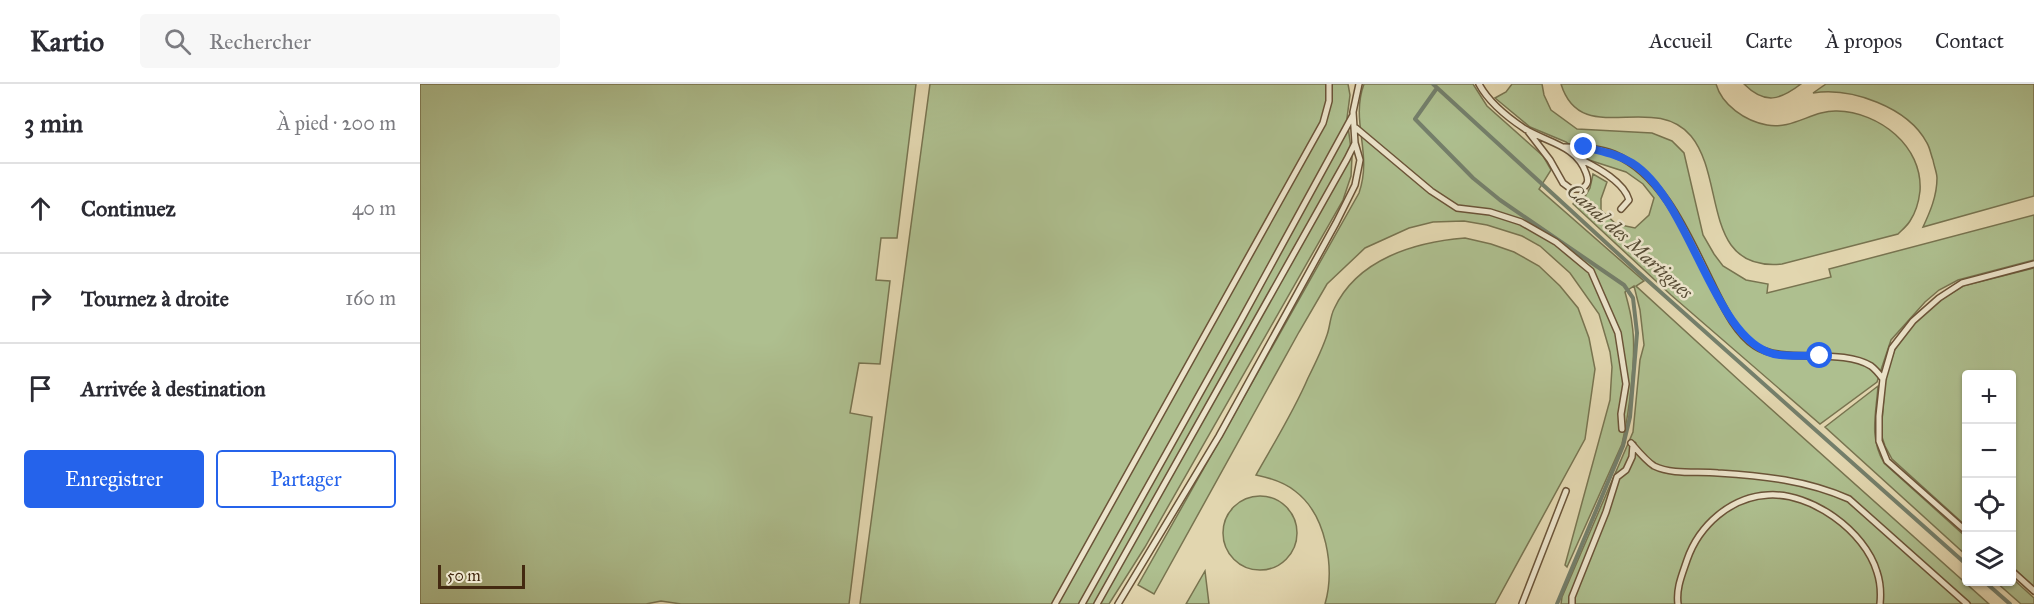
<!DOCTYPE html>
<html lang="fr">
<meta charset="utf-8">
<style>
:root{--surface:#fff;--page:#f7f7f7;--text:#2b2b33;--muted:#7c7c81;--line:#e1e1e2;--accent:#2563eb}
body{margin:0;font-family:"IM FELL Great Primer",serif;background:var(--page);color:var(--text)}
.controls{position:absolute;right:18px;bottom:18px;display:grid;overflow:hidden;border-radius:6px;box-shadow:0 2px 4px #0004}
.controls button{width:54px;height:54px;display:grid;place-items:center;padding:0;border:0;border-bottom:2px solid var(--line);background:var(--surface);color:var(--text);font:30px sans-serif}
.scale{position:absolute;left:18px;bottom:15px;width:87px;box-sizing:border-box;padding-left:6px;border:3px solid #432910;border-top:0;font-size:16px;line-height:21px;white-space:nowrap;color:#432910;-webkit-text-stroke:4px #ece4cb;paint-order:stroke}
.stop{position:absolute;width:18px;height:18px;margin:-14px;border:4px solid #2563eb;border-radius:50%;background:#fff}
.stop.end{background:#2563eb;border-color:#fff;box-shadow:0 2px 6px #0008}
.list{margin:0;padding:0;list-style:none}
h2{display:flex;justify-content:space-between;align-items:center;height:78px;margin:0;padding:0 24px;font-size:26px}
h2 small{font-size:20px;font-weight:400;color:var(--muted)}
.list li{display:grid;grid-template-columns:39px 1fr auto;gap:18px;align-items:center;box-sizing:border-box;height:90px;padding:0 24px;border-top:2px solid var(--line)}
.list b{display:block;font-size:22px;white-space:nowrap}
.list em{font-size:20px;font-style:normal;color:var(--muted)}
.actions{display:flex;gap:12px;padding:18px 24px}
.actions a{flex:1;padding:14px 0;border:2px solid var(--accent);border-radius:6px;text-align:center;font-size:21px;color:var(--accent)}
.actions .main{background:var(--accent);color:#fff}
.icon{flex:none;width:33px;height:33px;fill:none;stroke:currentColor;stroke-width:2;stroke-linecap:round;stroke-linejoin:round}
.map{position:relative;flex:none;width:1614px;height:520px;overflow:hidden}
header{display:flex;align-items:center;gap:36px;box-sizing:border-box;height:84px;padding:0 30px;background:var(--surface);border-bottom:2px solid var(--line)}
header strong{font-size:28px}
nav{display:flex;gap:33px;margin-inline-start:auto;font-size:21px}
.search{width:420px;height:54px;background:var(--page);display:flex;align-items:center;gap:15px;box-sizing:border-box;padding:0 21px;border-radius:6px;color:var(--muted);font-size:22px}
main{display:flex}
aside{flex:1;background:var(--surface)}
.map>svg:first-child{display:block}
.green{fill:#aebf8f;stroke:#787450;stroke-width:1.5}
.lines{fill:none;stroke-linecap:round;stroke-linejoin:round}
.stream{stroke:#747f6b;stroke-width:4}
.service-casing{stroke:#6b5438;stroke-width:8}
.service{stroke:#ece4cb;stroke-width:5}
.route{stroke:#2563eb;stroke-width:8}
.labels{text-anchor:middle;dominant-baseline:central;stroke-width:5;stroke-linejoin:round;paint-order:stroke}
.water-label{font-size:20px;font-style:italic;fill:#584d36;stroke:#ece4cb}
</style>
<header>
<strong>Kartio</strong>
<div class="search"><svg class="icon" aria-label="search" viewBox="0 0 24 24"><circle cx="10" cy="10" r="6"/><path d="M15 15l6 6"/></svg>Rechercher</div>
<nav><a>Accueil</a><a>Carte</a><a>À propos</a><a>Contact</a></nav>
</header>
<main>
<aside>
<h2>3 min<small>À pied · 200 m</small></h2>
<ul class="list">
<li><svg class="icon" aria-label="ahead" viewBox="0 0 24 24"><path d="M12 20V5M6 11l6-6 6 6"/></svg><div><b>Continuez</b></div><em>40 m</em></li>
<li><svg class="icon" aria-label="right" viewBox="0 0 24 24"><path d="M7 20v-9h11M14 6l5 5-5 5"/></svg><div><b>Tournez à droite</b></div><em>160 m</em></li>
<li><svg class="icon" aria-label="arrive" viewBox="0 0 24 24"><path d="M6 21V4h12l-3 4 3 4H6"/></svg><div><b>Arrivée à destination</b></div></li>
</ul>
<div class="actions"><a class="main">Enregistrer</a><a>Partager</a></div>
</aside>
<div class="map">
<svg width="1614" height="520" viewBox="0 0 1614 520">
<rect width="100%" height="100%" fill="#e2d6af"/>
<filter id="stains"><feTurbulence type="fractalNoise" baseFrequency=".00333" numOctaves="4"/><feColorMatrix values="0 0 0 0 .2 0 0 0 0 .09 0 0 0 0 .02 0 0 0 .5 -.17"/></filter>
<radialGradient id="worn" r=".72"><stop offset=".6" stop-color="#630" stop-opacity="0"/><stop offset="1" stop-color="#630" stop-opacity=".3"/></radialGradient>
<path class="green" d="M0 0H496L477 154H461L456 196 470 197 460 280 439 279 430 329 452 333 429 520H261L241 517 226 520H0Z
M510 0H928L930 11 927 34 932 73 931 92 923 116 725 463 689 520H440Z
M944 0H1053L1067 22 1123 72 1131 86 1119 105 1224 197 1216 202 1322 299 1569 520H1141L1142 513 1213 348 1220 276 1224 261 1220 226 1214 202 1205 208C1208 219 1211 229 1212 240 1217 270 1209 330 1202 360L1147 483 1145 481 1190 316 1192 283 1190 268 1179 230 1150 189 1120 162 1102 152 1067 141 1044 137 1013 138 989 144 945 164 907 200 879 248 734 510 718 501 939 109C953 69 930 38 944 0Z
M1092 0H1122L1124 11 1131 26 1157 45 1232 49 1252 57 1264 69 1283 151 1294 170 1303 182 1326 196 1348 200 1347 209 1411 193 1409 185 1614 131V176L1538 196 1519 206 1505 218 1471 256 1457 298 1400 340 1251 211 1153 120 1155 117 1163 116 1170 104 1173 90 1187 98 1181 115V126L1196 140 1215 144 1229 131 1234 114 1223 100 1206 88 1169 76 1146 58 1110 43 1075 14 1086 8Z
M1141 0H1296C1302 21 1325 37 1347 41 1372 46 1393 26 1417 27 1459 28 1503 62 1500 107 1499 116 1496 128 1490 137 1487 142 1482 146 1478 150L1362 180C1281 188 1306 94 1271 52 1233 7 1161 65 1141 0Z
M1324 0H1381C1360 16 1345 21 1324 0Z
M1406 0H1614V112L1503 143C1510 128 1517 112 1517 94 1517 89 1514 82 1513 76 1511 71 1510 64 1507 59 1488 23 1431 3 1393 9Z
M1045 154 1071 160 1094 168 1119 182 1140 202 1158 224 1169 254 1175 285 1165 355 1075 520H905C915 485 907 431 875 407 864 398 851 394 836 391 854 359 874 327 888 294 895 280 902 266 907 251 910 243 910 233 914 225 937 175 995 158 1045 154Z
M1614 184V503L1592 483V290H1546V442L1472 375 1465 362 1461 350 1465 298 1470 280 1475 265 1493 241 1517 218 1543 202Z
M1458 302C1456 331 1449 353 1464 379L1546 453V471L1405 343Z
M803 449a37 37 0 1 1 74 0a37 37 0 1 1-74 0Z
M785 487 789 520H766Z
M1592 494 1614 514V520H1601L1576 498H1592Z"/>
<g class="lines">
<path class="stream" d="M1013 0 1218 188 1546 480
M1017 4 995 35 1053 94 1080 116 1204 201 1213 214 1217 249 1210 333 1203 362 1137 520
M1565 498 1590 520"/>
<g class="service-casing">
<path id="service" d="M1059 0C1069 19 1087 33 1105 45 1128 59 1156 61 1166 89 1169 97 1168 100 1162 105H1151L1143 99 1130 76 1107 46
M936 44 1011 107 1037 124 1070 128 1101 138 1136 158 1171 187 1198 249 1206 300 1201 330 1202 345
M1144 63C1160 63 1179 64 1194 70 1246 92 1271 159 1295 206 1305 226 1316 249 1335 262 1363 281 1420 263 1451 282 1455 285 1460 291 1463 295
M1162 76C1178 84 1204 98 1209 116L1201 125
M1211 359C1217 366 1226 377 1234 382 1253 391 1278 387 1298 389 1344 392 1386 396 1429 415L1547 520
M1546 447 1467 377 1459 357V332L1463 295 1472 264 1493 237 1519 214 1542 199 1614 180
M1592 487 1614 507
M635 520 903 39 909 17V0
M662 520 821 236 933 31
M677 520 927 75 935 59 933 28 939 0
M698 520 799 352 916 139 935 101 940 76 935 59
M1102 520 1146 407
M1152 520V513L1186 428 1197 393 1206 386 1212 373 1213 361
M1258 520C1256 504 1262 491 1267 476 1279 441 1311 413 1348 411 1391 408 1445 447 1457 488 1460 497 1461 510 1460 520"/>
</g>
<use href="#service" class="service"/>
</g>
<g class="lines">
<path class="route" d="M1164 63C1181 67 1197 70 1212 79 1271 116 1293 256 1354 270 1368 273 1386 271 1400 272"/>
</g>
<g class="labels">
<g class="water-label">
<text transform="translate(1210 157) rotate(42)">Canal des Martigues</text>
</g>
</g>
<rect width="100%" height="100%" filter="url(#stains)"/>
<rect width="100%" height="100%" fill="url(#worn)"/>
</svg>
<div class="controls">
<button>+</button>
<button>−</button>
<button><svg class="icon" aria-label="locate" viewBox="0 0 24 24"><circle cx="12" cy="12" r="6"/><path d="M12 2v4M12 18v4M2 12h4M18 12h4"/></svg></button>
<button><svg class="icon" aria-label="layers" viewBox="0 0 24 24"><path d="M12 4l9 5-9 5-9-5zM3 14l9 5 9-5"/></svg></button>
</div>
<div class="scale">50 m</div>
<div class="stop" style="left:1400px;top:272px"></div>
<div class="stop end" style="left:1164px;top:63px"></div>
</div>
</main>
